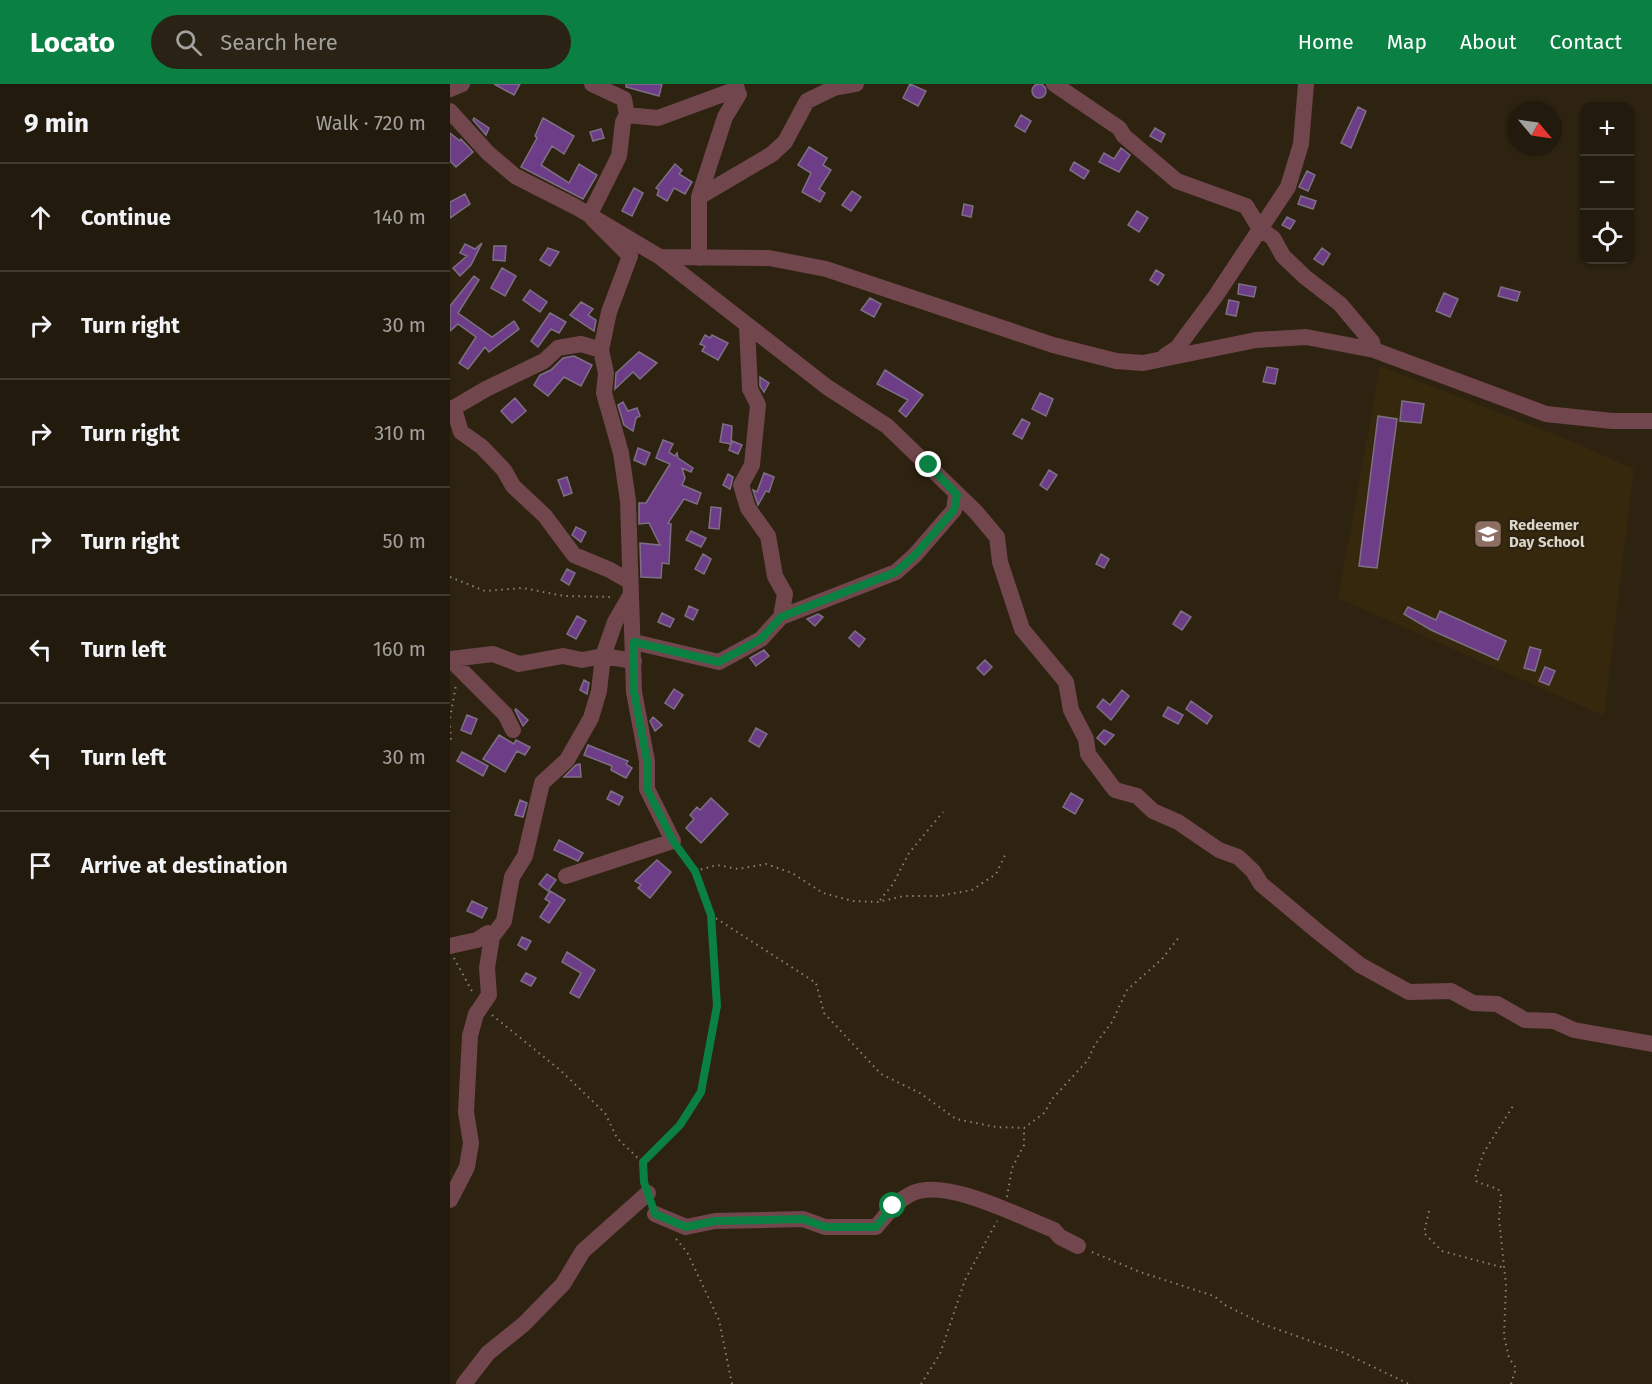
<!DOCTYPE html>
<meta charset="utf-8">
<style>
:root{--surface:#221a0c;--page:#2a2315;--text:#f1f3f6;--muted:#a2a19d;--line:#3f382d;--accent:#0b8043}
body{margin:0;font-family:"Fira Sans",sans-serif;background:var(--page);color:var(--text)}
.controls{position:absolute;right:18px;top:18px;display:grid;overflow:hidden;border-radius:12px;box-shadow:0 2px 4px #0004}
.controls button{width:54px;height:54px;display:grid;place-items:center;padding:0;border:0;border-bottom:2px solid var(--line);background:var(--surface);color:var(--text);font:30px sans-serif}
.compass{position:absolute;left:1058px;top:18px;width:54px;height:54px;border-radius:50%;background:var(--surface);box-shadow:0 2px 4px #0004;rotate:119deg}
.stop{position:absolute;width:18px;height:18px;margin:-14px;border:4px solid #0b8043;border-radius:50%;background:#fff}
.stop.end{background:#0b8043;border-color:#fff;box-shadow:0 2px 6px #0008}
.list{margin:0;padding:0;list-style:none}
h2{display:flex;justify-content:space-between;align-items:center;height:78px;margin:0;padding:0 24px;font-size:26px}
h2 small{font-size:20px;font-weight:400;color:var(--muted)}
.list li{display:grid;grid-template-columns:39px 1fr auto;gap:18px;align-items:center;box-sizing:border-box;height:108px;padding:0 24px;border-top:2px solid var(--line)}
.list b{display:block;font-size:22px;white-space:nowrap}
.list em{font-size:20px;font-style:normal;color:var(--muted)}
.icon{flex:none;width:33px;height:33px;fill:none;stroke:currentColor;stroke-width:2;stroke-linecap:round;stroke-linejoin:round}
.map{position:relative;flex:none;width:1202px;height:1300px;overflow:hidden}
header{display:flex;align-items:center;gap:36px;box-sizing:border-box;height:84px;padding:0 30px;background:var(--accent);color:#fff}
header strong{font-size:28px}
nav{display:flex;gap:33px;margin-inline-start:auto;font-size:21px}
.search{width:420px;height:54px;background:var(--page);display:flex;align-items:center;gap:15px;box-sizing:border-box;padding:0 21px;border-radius:33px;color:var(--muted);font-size:22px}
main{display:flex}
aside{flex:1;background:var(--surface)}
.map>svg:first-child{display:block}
.built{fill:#36280d}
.building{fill:#6e3d87;stroke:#7d7085;stroke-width:1.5}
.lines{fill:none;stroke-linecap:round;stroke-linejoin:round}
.path{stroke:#8a8172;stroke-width:2;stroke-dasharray:1.5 4.5;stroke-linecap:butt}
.minor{stroke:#71474d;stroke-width:16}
.route{stroke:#0b8043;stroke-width:8}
.labels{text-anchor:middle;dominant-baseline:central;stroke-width:4.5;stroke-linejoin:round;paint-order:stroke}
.poi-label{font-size:15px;font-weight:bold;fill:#dcd5c9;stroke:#2e2310;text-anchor:start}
</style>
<header>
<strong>Locato</strong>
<div class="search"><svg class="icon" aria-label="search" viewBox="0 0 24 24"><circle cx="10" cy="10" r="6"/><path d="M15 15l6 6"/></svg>Search here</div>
<nav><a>Home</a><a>Map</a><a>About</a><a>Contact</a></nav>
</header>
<main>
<aside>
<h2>9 min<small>Walk · 720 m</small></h2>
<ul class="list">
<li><svg class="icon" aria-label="ahead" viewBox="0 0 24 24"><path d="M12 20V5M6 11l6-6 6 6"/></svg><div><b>Continue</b></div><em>140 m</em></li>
<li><svg class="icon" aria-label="right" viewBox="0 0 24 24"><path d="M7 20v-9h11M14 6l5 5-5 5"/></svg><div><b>Turn right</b></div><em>30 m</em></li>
<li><svg class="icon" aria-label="right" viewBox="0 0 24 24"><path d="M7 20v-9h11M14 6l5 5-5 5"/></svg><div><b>Turn right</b></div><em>310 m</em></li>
<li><svg class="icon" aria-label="right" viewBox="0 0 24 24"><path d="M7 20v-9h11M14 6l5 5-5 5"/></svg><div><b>Turn right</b></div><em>50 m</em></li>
<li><svg class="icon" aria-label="left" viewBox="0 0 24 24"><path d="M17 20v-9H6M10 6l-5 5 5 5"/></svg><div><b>Turn left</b></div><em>160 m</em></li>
<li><svg class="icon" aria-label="left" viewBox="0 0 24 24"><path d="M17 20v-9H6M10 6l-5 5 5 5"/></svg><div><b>Turn left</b></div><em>30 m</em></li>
<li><svg class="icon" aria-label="arrive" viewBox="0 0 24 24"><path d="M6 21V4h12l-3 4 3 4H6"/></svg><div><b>Arrive at destination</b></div></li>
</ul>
</aside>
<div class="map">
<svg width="1202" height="1300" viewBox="0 0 1202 1300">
<rect width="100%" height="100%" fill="#2e2310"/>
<path class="built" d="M930 282 1119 356 1184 385 1154 632 888 514Z"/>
<path class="building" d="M44 0H70L64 11Z
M176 0H212L209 12 176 3Z
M460 0 476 7 468 22 453 14Z
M582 7a7 7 0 1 1 14 0a7 7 0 1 1-14 0Z
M908 23 916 27 901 64 891 59Z
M571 31 581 37 575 48 565 42Z
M24 34 39 44 36 51 23 36Z
M93 34 124 52 114 70 102 62 91 81 119 99 129 80 147 91 133 115 71 83 87 54 85 52Z
M705 44 715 50 711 58 700 52Z
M151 45 154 54 143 57 140 48Z
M0 49 10 57 11 55 23 68 6 83 0 77Z
M359 63 377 74 373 81 381 86 369 105 375 109 370 118 352 108 361 89 348 81Z
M671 64 680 71 669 88 649 78 654 69 664 75Z
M624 78 639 87 634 95 620 86Z
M225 80 232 86 229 90 242 98 235 110 224 104 217 117 207 111 209 106 206 104Z
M857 87 865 91 858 107 849 103Z
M184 104 193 109 182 132 172 127Z
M402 107 411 113 401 127 392 121Z
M15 110 20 120 0 134V118Z
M851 112 866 117 863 125 848 120Z
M514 120 523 122 521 133 512 131Z
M687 127 698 134 689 148 678 141Z
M837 133 845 137 840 145 832 141Z
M32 159 21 181 10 192 3 184 17 172 10 169 15 160 25 165Z
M44 162H56L55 177 43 176Z
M98 164 109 168 100 182 90 176Z
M872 164 880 170 873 181 864 175Z
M52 184 66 192 55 212 41 204Z
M706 186 714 191 708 201 700 196Z
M24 192 29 196 8 229 42 253 64 237 69 245 39 268 35 263 18 285 9 279 26 253 8 240 0 247V222Z
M789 200 806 203 804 213 788 210Z
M1051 203 1070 208 1067 217 1048 212Z
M80 206 97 218 90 228 73 216Z
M994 209 1008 215 1000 233 986 227Z
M420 214 431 220 424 233 411 226Z
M779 216 789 218 786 232 776 230Z
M131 218 143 225 138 231 146 236 144 247 120 231Z
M100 229 116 238 109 249 101 245 88 263 81 257Z
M255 251 260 254 262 251 278 259 268 276 252 267 255 262 250 260Z
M189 268 207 279 190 295 183 288 165 305 166 289Z
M124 272 142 281 131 302 114 293 98 312 84 301 90 291 101 286 113 274Z
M817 283 828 285 825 300 813 298Z
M435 286 473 311 456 333 449 327 458 316 427 300Z
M310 293 319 299 314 308 310 302Z
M590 309 603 315 596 332 582 325Z
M65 314 76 327 62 339 51 327Z
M952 317 974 320 971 339 950 337Z
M173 318 178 327 187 324 190 332 186 334 183 347 174 341 168 321Z
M928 332 947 335 927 484 909 482Z
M572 335 580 339 572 355 563 350Z
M273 340 282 342 281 360 270 358Z
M213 356 223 360 219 368 225 372 227 369 228 374 243 384 241 388 232 384 235 394 232 401 251 409 247 420 234 415 218 439 221 440 219 480 212 479 211 494 191 493 190 459 210 461 199 439 189 440V419H196L220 380 206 374Z
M282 357 292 361 288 370 279 366Z
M188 364 200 369 195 381 184 376Z
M599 386 607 391 597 406 590 401Z
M314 389 324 393 319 408 316 407 308 421 303 406 307 408Z
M278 390 283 393 280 405 273 401Z
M117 393 122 409 114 412 108 396Z
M261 423 271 424 269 445 259 444Z
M126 443 136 448 131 458 122 451Z
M241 447 256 454 251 463 236 456Z
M253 470 261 475 254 490 245 485Z
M651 470 659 475 654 484 646 480Z
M117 485 125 489 119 501 111 496Z
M239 522 248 526 243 536 235 532Z
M958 523 986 536 990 527 1056 557 1048 576 981 546 954 530Z
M731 527 741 533 732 546 723 540Z
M212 529 224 535 220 543 208 538Z
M368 530 373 533 365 542 357 535Z
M127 532 136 537 126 555 117 550Z
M405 547 415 555 409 563 399 554Z
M1080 563 1091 566 1085 587 1074 584Z
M314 566 319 572 306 582 300 574Z
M535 576 542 583 534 591 527 584Z
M1095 583 1105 587 1099 601 1089 597Z
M134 596 139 599 137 610 130 606Z
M224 605 233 611 224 625 215 619Z
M672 606 679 612 661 636 647 623 653 615 660 621Z
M741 617 762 632 757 640 736 625Z
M718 623 733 631 728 640 713 632Z
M66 625 78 636 73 642 65 626Z
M17 631 27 635 21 650 11 646Z
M203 633 212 641 205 647 200 637Z
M306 644 317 650 309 663 299 657Z
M654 646 664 651 655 661 647 654Z
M49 651 64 660 66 656 80 663 75 671 67 667 55 688 33 675Z
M138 661 178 677 176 680 182 684 176 694 161 686 162 682 134 671Z
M12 668 38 682 33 692 7 677Z
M130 680 131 693H114L126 681Z
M161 707 173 713 169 721 157 715Z
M621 709 633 716 625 730 613 723Z
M261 714 278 730 251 759 236 744 244 735 240 731 247 723 250 726Z
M70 716 77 719 73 733 65 731Z
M109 756 133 769 128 777 104 766Z
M207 776 221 788 200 814 188 804 191 801 185 797Z
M97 790 106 796 98 807 89 800Z
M100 807 115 816 99 839 90 833 100 818 95 815Z
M22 817 37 824 32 834 17 827Z
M72 853 81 857 76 866 68 861Z
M117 868 145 886 129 914 120 909 131 889 112 878Z
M76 889 86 894 81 902 71 897Z"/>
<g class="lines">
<path class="path" d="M0 493 35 507 73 504 114 512 162 513
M0 634 6 601
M0 642 1 658
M245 787 267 781 288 785 316 780 342 789 373 809 403 817 428 818 454 812H489L522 806 546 790 556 769
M430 816 443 800 459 769 493 728
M261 831 366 899 374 929 431 990 470 1009 506 1035 546 1043 574 1044 594 1029 603 1014 638 976 644 962 662 938 677 906 712 875 729 853
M4 874 23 909
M42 931 110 986 155 1029 167 1054 193 1079
M194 1096 193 1079 230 1041 251 1008 267 922 261 831 245 787 232 769
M557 1113 562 1084 574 1061V1044
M979 1127 974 1149 992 1167 1051 1183 1052 1187
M226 1155 237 1168 269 1236 282 1300
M642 1168 690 1188 764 1212 775 1221 815 1241 892 1268 959 1300
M471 1300 490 1270 515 1196 547 1137
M1061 1300 1066 1284 1059 1274 1054 1252 1056 1201 1049 1135 1051 1110 1048 1105 1027 1098 1025 1094 1034 1068 1063 1022"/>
<path class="minor" d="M142 0 174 15 177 31
M604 0 669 44 674 52 727 97 796 122 810 145 823 154 833 172 855 193 890 220 922 258 924 266
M0 5 12 0
M0 27 38 69 65 92 126 123 210 173 319 174 376 185 603 261 666 277 693 279 806 256 856 253 924 266 1096 330 1162 337H1202
M249 113 322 70 335 58 357 17 384 4 406 0
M210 173 377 303 437 342 525 427 547 453 550 478 572 545 616 598 621 626 636 655 638 670 665 706 687 712 703 727 728 738 769 766 788 773 803 787 811 800 867 847 910 881 959 908 1001 907 1023 919 1047 920 1075 936 1104 937 1124 946 1202 960
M249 174V113L275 33 289 10
M297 242 300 305 308 321 302 381 291 401 298 424 318 452 325 492 335 510 331 533
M715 272 727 264 765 213 838 103 851 60 856 0
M4 325 11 348 32 363 54 386 63 402 95 432 124 471 160 486 179 497
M0 326 36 305 94 277 108 264 131 260 151 266
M184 558 269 578 311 555 331 533 446 488 465 471 504 426 506 411
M0 575 55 630 63 646
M1 575 43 570 69 580 113 572 132 576 153 572 184 577
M116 792 223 757 197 705V677L184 608 178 417 171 369 154 309 156 289 151 266 159 228 180 172 142 134V126L169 72 173 38 177 31 208 34 287 5
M0 862 27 856 38 849
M0 1116 17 1083 21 1059 16 1028 20 952 26 930 39 911 37 884 42 853 54 837 62 793 75 772 92 699 117 676 141 634 149 607 153 572 165 538 180 512
M205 1130 236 1143 265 1137 353 1135 375 1143H426C437 1130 447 1116 463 1109 497 1094 570 1133 604 1146L610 1153 628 1162
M14 1300 38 1269 74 1240 113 1200 133 1167 198 1109"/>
</g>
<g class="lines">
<path class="route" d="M443 1122 426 1143H375L353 1135 265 1137 236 1143 205 1130 194 1098 193 1078 230 1041 251 1008 267 922 261 831 245 787 223 757 197 705V677L184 608V558L269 578 311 555 331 533 446 488 465 471 504 426 507 411 479 381"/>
</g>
<defs>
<g id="school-square" transform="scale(1.5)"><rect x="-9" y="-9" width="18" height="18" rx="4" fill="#8d6e63" stroke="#2e2310"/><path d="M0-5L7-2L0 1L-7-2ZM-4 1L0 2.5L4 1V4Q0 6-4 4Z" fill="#fff"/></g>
</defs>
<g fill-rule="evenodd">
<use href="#school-square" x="1038" y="450"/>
</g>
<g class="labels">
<g class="poi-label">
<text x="1059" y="441">Redeemer<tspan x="1059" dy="17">Day School</tspan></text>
</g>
</g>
</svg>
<div class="controls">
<button>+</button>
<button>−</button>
<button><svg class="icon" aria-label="locate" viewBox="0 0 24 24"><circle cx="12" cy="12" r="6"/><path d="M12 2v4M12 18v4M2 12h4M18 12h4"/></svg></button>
</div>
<svg class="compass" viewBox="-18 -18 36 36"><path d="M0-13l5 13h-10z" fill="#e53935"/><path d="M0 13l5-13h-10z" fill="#a2a19d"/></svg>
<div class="stop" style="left:443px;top:1122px"></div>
<div class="stop end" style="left:479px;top:381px"></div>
</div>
</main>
